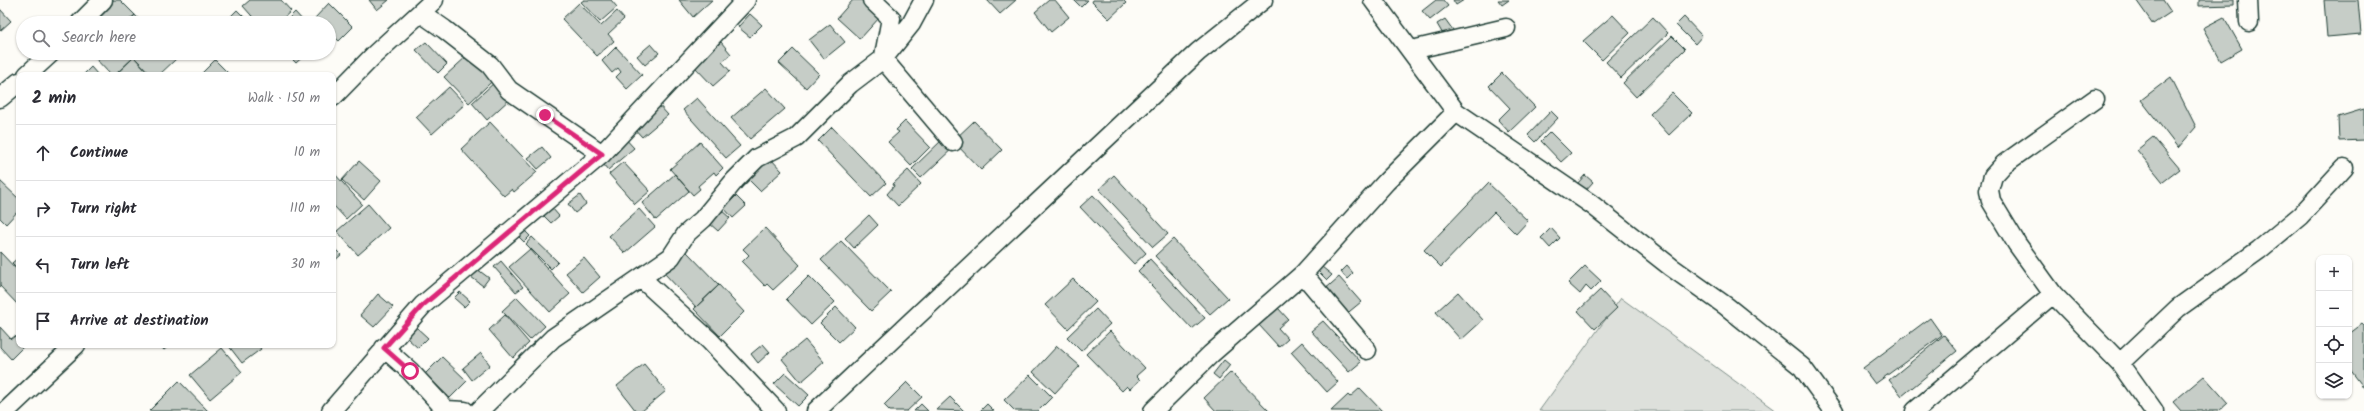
<!DOCTYPE html>
<meta charset="utf-8">
<style>
:root{--surface:#fff;--page:#f2f2f3;--text:#2b2b33;--muted:#7c7c81;--line:#e1e1e2}
body{margin:0;font-family:Kalam,sans-serif;background:var(--page);color:var(--text)}
.controls{position:absolute;right:12px;bottom:12px;display:grid;overflow:hidden;border-radius:8px;box-shadow:0 1px 3px #0004}
.controls button{width:36px;height:36px;display:grid;place-items:center;padding:0;border:0;border-bottom:1px solid var(--line);background:var(--surface);color:var(--text);font:20px sans-serif}
.stop{position:absolute;width:12px;height:12px;margin:-9px;border:3px solid #db2777;border-radius:50%;background:#fff}
.stop.end{background:#db2777;border-color:#fff;box-shadow:0 1px 4px #0008}
.list{margin:0;padding:0;list-style:none}
h2{display:flex;justify-content:space-between;align-items:center;height:52px;margin:0;padding:0 16px;font-size:17px}
h2 small{font-size:13px;font-weight:400;color:var(--muted)}
.list li{display:grid;grid-template-columns:26px 1fr auto;gap:12px;align-items:center;box-sizing:border-box;height:56px;padding:0 16px;border-top:1px solid var(--line)}
.list b{display:block;font-size:15px;white-space:nowrap}
.list em{font-size:13px;font-style:normal;color:var(--muted)}
.icon{flex:none;width:22px;height:22px;fill:none;stroke:currentColor;stroke-width:2;stroke-linecap:round;stroke-linejoin:round}
.map{position:relative;flex:none;width:2364px;height:411px;overflow:hidden}
.search{position:absolute;background:var(--surface);box-shadow:0 1px 3px #0004;left:16px;top:16px;width:320px;height:44px;display:flex;align-items:center;gap:10px;box-sizing:border-box;padding:0 14px;border-radius:22px;color:var(--muted);font-size:15px}
.panel{position:absolute;background:var(--surface);box-shadow:0 1px 3px #0004;left:16px;top:72px;width:320px;height:276px;border-radius:8px}
.map>svg:first-child{display:block}
.green{fill:#dde0db;stroke:#7e8e88}
.building{fill:#c6cdc7;stroke:#1f3d34}
.lines{fill:none;stroke-linecap:round;stroke-linejoin:round}
.minor-casing{stroke:#1f3d34;stroke-width:21}
.minor{stroke:#fdfcf7;stroke-width:18}
.route{stroke:#db2777;stroke-width:5}
</style>
<div class="map">
<svg width="2364" height="411" viewBox="0 0 2364 411">
<rect width="100%" height="100%" fill="#fdfcf7"/>
<filter id="ink" filterUnits="userSpaceOnUse"><feTurbulence type="fractalNoise" baseFrequency=".025" numOctaves="2"/><feDisplacementMap in="SourceGraphic" scale="8" xChannelSelector="R" yChannelSelector="G"/><feConvolveMatrix kernelMatrix="1 2 1 2 8 2 1 2 1" color-interpolation-filters="sRGB"/></filter>
<g filter="url(#ink)">
<path class="green" d="M1621 298 1776 411H1539Z"/>
<path class="building" d="M109 0H120L135 15 126 23H102L94 14Z
M250 0H281L291 11 278 23H258L243 6Z
M369 0H389L377 10Z
M584 0H611L617 7 600 22 581 2Z
M679 0H712L693 17Z
M853 0H862L880 17 860 39 837 18Z
M987 0H1016L1000 14Z
M1049 0H1055L1069 17 1051 32 1035 12Z
M1074 0H1088L1081 7Z
M1093 0H1123L1126 3 1109 19 1092 2Z
M1436 0H1443L1448 6 1430 20 1422 11Z
M1453 0H1464L1456 5Z
M1498 0H1509L1502 5Z
M2136 0H2163L2171 12 2153 24Z
M2199 0H2234V5L2199 6Z
M2324 0H2358L2361 34 2327 37Z
M329 3 353 27 339 41 329 32V23H320L315 18Z
M579 3 601 26 617 11 624 19 608 34 614 41 597 56 562 19Z
M0 9 11 21 0 31Z
M237 10 250 23H224Z
M295 12 305 23H284Z
M750 14 762 25 750 37 738 27Z
M135 15 142 23H126Z
M1613 15 1630 33 1602 60 1583 41Z
M1653 17 1668 33 1621 78 1606 62Z
M1684 17 1702 36 1695 44 1676 25Z
M2224 17 2242 49 2221 61 2203 28Z
M1445 19 1453 30 1444 36 1437 24Z
M830 24 845 42 824 59 809 40Z
M1672 36 1685 49 1636 97 1623 83Z
M426 42 447 64 438 73 416 50Z
M721 42 731 54 722 62 730 71 713 86 694 66Z
M651 44 659 53 645 65 637 56Z
M479 45 503 71 469 103 444 77Z
M616 47 642 75 627 89 616 77 621 72 618 68 612 73 602 61Z
M793 49 819 74 806 88 779 63Z
M96 53H130L134 57 115 75H111L93 56Z
M139 53H170L176 59 159 75H151L134 57Z
M286 53H307L296 63Z
M134 57 151 75H115Z
M215 60 230 75H200Z
M91 67 98 75H83Z
M1502 73 1535 107 1509 132 1498 120 1510 108 1489 86Z
M2171 77 2196 127 2178 148 2141 100Z
M496 81 511 98 487 120 472 103Z
M449 87 465 104 432 134 416 117Z
M766 88 785 109 750 139 731 118Z
M1672 93 1692 113 1669 135 1650 114Z
M697 98 740 146 726 158 683 110Z
M658 104 668 115 642 137 632 126Z
M2364 109V140L2339 141 2338 117Z
M1551 111 1558 118 1535 142 1528 135Z
M905 121 930 147 911 166 888 142 899 132 896 130Z
M974 121 1002 150 981 170 953 141Z
M490 122 537 172 514 192 512 189 504 196 461 149Z
M832 127 886 183 871 197 818 141Z
M1550 132 1571 153 1561 162 1541 141Z
M623 136 634 148 608 170 598 158Z
M945 137 955 146 921 178 912 169Z
M2153 137 2180 169 2163 182 2137 150Z
M700 142 723 168 716 175 714 172 698 186 700 189 693 195 670 169Z
M542 147 551 158 538 169 528 158Z
M770 158 782 171 760 191 748 179Z
M359 161 381 181 364 200 342 180Z
M623 162 650 191 635 204 609 174Z
M908 170 921 184 898 206 887 194 894 186 893 184Z
M333 172 362 204 346 219 333 205Z
M675 174 689 191 656 220 642 203Z
M1114 175 1168 234 1153 247 1099 189Z
M1585 175 1593 182 1585 191 1577 184Z
M0 181 19 199V210L6 224 0 218Z
M1488 183 1528 221 1516 234 1494 212 1441 267 1424 250Z
M580 195 586 204 575 213 568 204Z
M1093 195 1146 253 1134 264 1080 207Z
M736 196 746 206 733 218 722 206 725 203 727 205Z
M368 204 389 228 358 255 337 231Z
M552 208 559 216 551 223 544 216Z
M639 209 655 227 625 253 609 236Z
M721 210 730 218 718 231 709 223Z
M869 215 878 225 854 248 845 238Z
M765 228 800 265 773 290 767 284 765 286 742 262 749 255 743 249Z
M1551 228 1560 238 1550 248 1541 238Z
M524 230 530 236 524 242 518 236Z
M532 237 558 262 551 269 526 244Z
M1173 239 1228 298 1210 314 1155 256Z
M841 241 891 292 871 311 821 260Z
M333 247 341 255 333 262Z
M530 249 570 294 550 312 509 267Z
M0 252 19 272V306L0 286Z
M687 252 719 285 696 307 664 273Z
M19 257V270L12 263Z
M584 258 600 277 583 292 566 273Z
M1150 259 1205 318 1192 329 1138 271Z
M501 261 523 287 516 292 494 267Z
M1347 266 1353 273 1347 279 1341 272Z
M1585 266 1601 281 1591 291 1586 286 1580 294 1568 283Z
M1322 267 1332 275 1327 280 1318 271Z
M477 269 489 278 483 286 471 277Z
M809 276 835 302 811 325 786 299Z
M1339 277 1361 302 1344 316 1323 291Z
M1073 279 1096 302 1068 329 1045 305Z
M719 285 744 312 720 336 694 309Z
M1600 290 1617 308 1595 329 1578 311Z
M460 292 470 301 464 307 454 298Z
M1458 292 1483 320 1461 340 1436 312Z
M378 294 393 307 374 327 360 315Z
M517 297 545 326 530 340 502 311Z
M836 307 855 327 839 342 820 323Z
M1278 308 1288 319 1278 328 1288 339 1279 347 1259 325Z
M1096 309 1110 324 1081 351 1067 337Z
M505 315 529 343 513 358 489 330Z
M1930 318 1942 335 1875 384 1863 368Z
M1323 321 1361 362 1349 372 1311 331Z
M2362 324 2364 326V388L2349 368V334Z
M0 327 11 339 15 336 19 340V345L24 346 11 359 0 347Z
M416 327 428 338 418 348 407 338Z
M1110 331 1145 368 1136 376 1140 380 1130 389 1127 386 1122 391 1086 354Z
M1944 335 1957 351 1902 396 1889 380Z
M805 340 824 362 801 382 782 359Z
M1302 342 1338 382 1327 392 1291 352Z
M763 344 770 352 758 363 751 354Z
M159 345H170L164 350Z
M228 345H258L261 349 242 363Z
M1057 346 1080 366 1055 393 1033 372Z
M222 348 242 372 210 399 190 375Z
M481 353 490 365 472 380 463 368Z
M442 357 467 381 450 398 425 374Z
M1224 360 1230 365 1219 379 1213 374Z
M644 364 666 391 642 411H636L617 386Z
M1231 372 1269 411H1216L1204 398Z
M785 373 809 395 798 406 774 384Z
M1030 375 1052 397 1038 411H1015L1004 400Z
M2204 376 2228 403 2219 411H2181L2173 402Z
M179 381 208 411H149Z
M907 382 922 397 907 411H890L884 405Z
M1360 388 1382 411H1331L1348 395 1350 397Z
M950 397 964 411 936 410Z
M921 404 928 411H914Z
M987 404 994 411H980Z"/>
<g class="lines">
<g class="minor-casing">
<path id="minor" d="M872 0 891 18 884 56
M1373 0 1456 112 1591 204 1671 267 1726 306 1802 367 1834 411
M2248 0 2249 22
M421 13 444 29 490 65 509 90 602 154
M80 23 103 0
M1412 50 1506 28
M883 59 953 142
M27 75 51 53
M333 97 374 55 434 0
M0 98 19 82
M2095 99 2004 164 1993 176 1989 190 1991 201 2017 244 2053 294 2120 363 2154 411
M1303 274 1367 350
M642 279 710 341 776 411
M384 348 410 371 446 410 465 411
M2120 363 2178 308 2259 250 2300 216 2344 168
M6 411 76 345
M331 411 423 305 602 154 746 0
M479 411 553 338 671 257 686 234 703 219 735 180 757 158 796 138 850 84 883 59 911 24 924 0
M816 411 1198 52 1263 0
M1153 411 1211 354 1303 274 1386 182 1456 112
M1915 411 2053 294"/>
</g>
<use href="#minor" class="minor"/>
</g>
</g>
<g class="lines" filter="url(#ink)">
<path class="route" d="M410 371 384 348 423 305 602 154 545 115"/>
</g>
</svg>
<div class="controls">
<button>+</button>
<button>−</button>
<button><svg class="icon" aria-label="locate" viewBox="0 0 24 24"><circle cx="12" cy="12" r="6"/><path d="M12 2v4M12 18v4M2 12h4M18 12h4"/></svg></button>
<button><svg class="icon" aria-label="layers" viewBox="0 0 24 24"><path d="M12 4l9 5-9 5-9-5zM3 14l9 5 9-5"/></svg></button>
</div>
<div class="stop" style="left:410px;top:371px"></div>
<div class="stop end" style="left:545px;top:115px"></div>
<div class="search"><svg class="icon" aria-label="search" viewBox="0 0 24 24"><circle cx="10" cy="10" r="6"/><path d="M15 15l6 6"/></svg>Search here</div>
<section class="panel">
<h2>2 min<small>Walk · 150 m</small></h2>
<ul class="list">
<li><svg class="icon" aria-label="ahead" viewBox="0 0 24 24"><path d="M12 20V5M6 11l6-6 6 6"/></svg><div><b>Continue</b></div><em>10 m</em></li>
<li><svg class="icon" aria-label="right" viewBox="0 0 24 24"><path d="M7 20v-9h11M14 6l5 5-5 5"/></svg><div><b>Turn right</b></div><em>110 m</em></li>
<li><svg class="icon" aria-label="left" viewBox="0 0 24 24"><path d="M17 20v-9H6M10 6l-5 5 5 5"/></svg><div><b>Turn left</b></div><em>30 m</em></li>
<li><svg class="icon" aria-label="arrive" viewBox="0 0 24 24"><path d="M6 21V4h12l-3 4 3 4H6"/></svg><div><b>Arrive at destination</b></div></li>
</ul>
</section>
</div>
